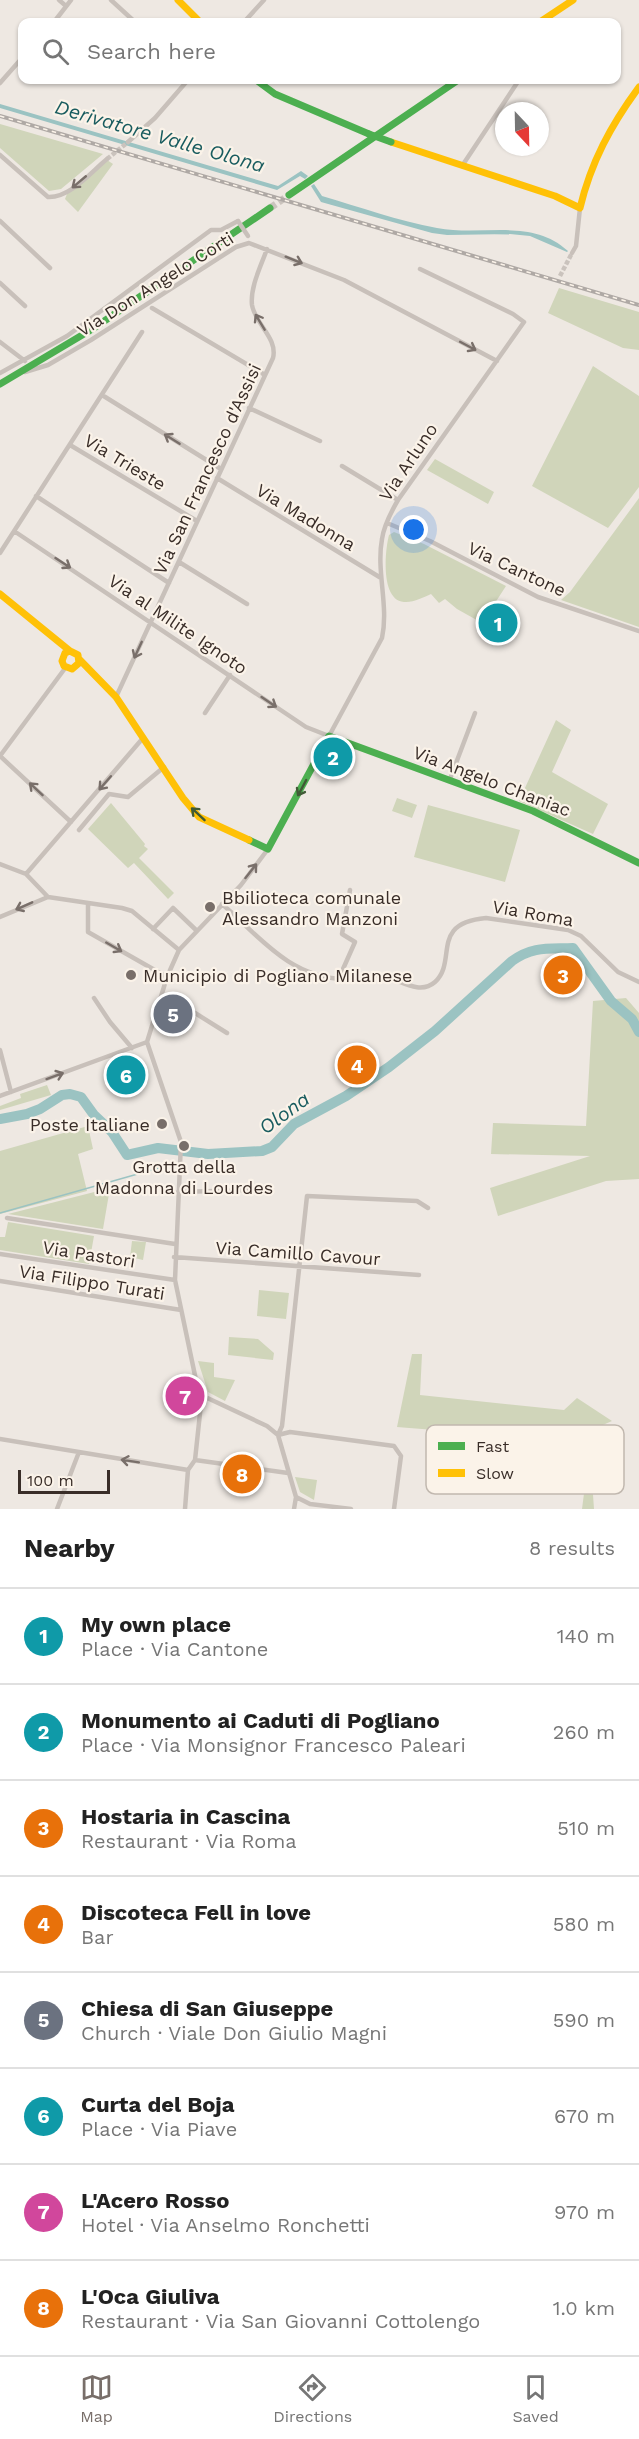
<!DOCTYPE html>
<meta charset="utf-8">
<style>
:root{--surface:#fff;--page:#f2f2f2;--text:#222;--muted:#767676;--line:#e0e0e0;--accent:#786e69}
body{margin:0;font-family:"Work Sans",sans-serif;background:var(--page);color:var(--text)}
.compass{position:absolute;left:495px;top:102px;width:54px;height:54px;border-radius:50%;background:var(--surface);box-shadow:0 2px 4px #0004;rotate:158deg}
.scale{position:absolute;left:18px;bottom:15px;width:92px;box-sizing:border-box;padding-left:6px;border:3px solid #392d28;border-top:0;font-size:16px;line-height:21px;white-space:nowrap;color:#392d28;-webkit-text-stroke:4px #fbf3e9;paint-order:stroke}
.you{position:absolute;left:414px;top:530px;width:21px;height:21px;margin:-15px;border:4px solid #fff;border-radius:50%;background:#1a73e8;box-shadow:0 0 0 9px #1a73e833}
.badge{display:grid;place-items:center;width:39px;height:39px;border-radius:50%;background:var(--accent);color:#fff;font-size:20px;font-weight:700}
.pin{position:absolute;translate:-50% -50%;border:3px solid #fff;box-shadow:0 2px 6px #0006}
.list{margin:0;padding:0;list-style:none}
h2{display:flex;justify-content:space-between;align-items:center;height:78px;margin:0;padding:0 24px;font-size:26px}
h2 small{font-size:20px;font-weight:400;color:var(--muted)}
.list li{display:grid;grid-template-columns:39px 1fr auto;gap:18px;align-items:center;box-sizing:border-box;height:96px;padding:0 24px;border-top:2px solid var(--line)}
.list b{display:block;font-size:22px;white-space:nowrap}
.list p{margin:0;font-size:20px;white-space:nowrap;color:var(--muted)}
.list em{font-size:20px;font-style:normal;color:var(--muted)}
.icon{flex:none;width:33px;height:33px;fill:none;stroke:currentColor;stroke-width:2;stroke-linecap:round;stroke-linejoin:round}
.map{position:relative;flex:none;width:639px;height:1509px;overflow:hidden}
.search{position:absolute;background:var(--surface);box-shadow:0 2px 4px #0004;left:18px;right:18px;top:18px;height:66px;display:flex;align-items:center;gap:15px;box-sizing:border-box;padding:0 21px;border-radius:12px;color:var(--muted);font-size:22px}
.sheet{height:846px;background:var(--surface)}
nav{display:flex;justify-content:space-around;align-items:center;box-sizing:border-box;height:84px;border-top:2px solid var(--line);background:var(--surface);font-size:16px;color:var(--muted)}
nav a{display:grid;justify-items:center;gap:3px}
nav .on{color:var(--accent)}
.map>svg:first-child{display:block}
.green{fill:#d0d5ba}
.water{fill:#9bc3c2}
.lines{fill:none;stroke-linecap:round;stroke-linejoin:round}
.stream{stroke:#9bc3c2;stroke-width:1.5}
.river{stroke:#9bc3c2;stroke-width:10}
.street-tunnel{stroke:#cac3bd;stroke-width:4.5;stroke-dasharray:4.5 2;stroke-linecap:butt}
.secondary-tunnel{stroke:#cac3bd;stroke-width:7;stroke-dasharray:7 3.5;stroke-linecap:butt}
.street{stroke:#c8c0ba;stroke-width:4.5}
.fast{stroke:#4caf50;stroke-width:7}
.slow{stroke:#ffc107;stroke-width:7}
.rail-casing{stroke:#afa9a5;stroke-width:4}
.rail{stroke:#fbf3e9;stroke-width:1.5;stroke-dasharray:4.5;stroke-linecap:butt}
.street-bridge{stroke:#c8c0ba;stroke-width:4.5}
.fast-bridge{stroke:#4caf50;stroke-width:7}
.oneway{stroke:#796f6a}
.oneway2{stroke:#405a36}
.poi-dot{fill:#786e69;stroke:#fbf3e9;stroke-width:2}
.labels{text-anchor:middle;dominant-baseline:central;stroke-width:4.5;stroke-linejoin:round;paint-order:stroke}
.street-label{font-size:18px;fill:#392d28;stroke:#fbf3e9}
.poi-label{font-size:18px;fill:#392d28;stroke:#fbf3e9;text-anchor:start}
.water-label{font-size:20px;font-style:italic;fill:#195c5f;stroke:#fbf3e9}
.key{fill:#fbf3e9;stroke:#c1b8af;stroke-width:1.5}
.key-label{font-size:16px;fill:#392d28}
</style>
<div class="map">
<svg width="639" height="1509" viewBox="0 0 639 1509">
<rect width="100%" height="100%" fill="#eee8e2"/>
<path class="green" d="M0 124 103 154 61 189 49 191 0 148Z
M107 160 113 164 78 212 65 199 67 194Z
M559 288 639 312V350L623 348 548 313Z
M593 366 639 396V487L608 528 532 486Z
M435 459 494 492 488 504 427 470Z
M639 498V627L561 600 570 592Z
M394 532 424 544 506 586 482 623 457 609 445 599 439 603 431 594C424 597 413 603 404 602 380 600 385 550 389 535Z
M556 720 571 730 552 772 608 804 593 834 519 801Z
M397 798 417 805 412 818 392 811Z
M111 803 145 844 144 846 148 849 139 858 174 893 168 899 134 863 128 868 88 829Z
M428 805 520 830 505 882 414 857Z
M626 998 639 1013V1179L606 1181 498 1216 490 1188 590 1156 491 1154 493 1123 586 1126 593 1001Z
M47 1085 51 1095 0 1110V1106L21 1098 20 1094Z
M88 1126 93 1149 78 1154 87 1191 0 1214V1151Z
M110 1188 103 1229 8 1214Z
M8 1222 94 1236 89 1264 0 1250V1237H5Z
M132 1241 146 1242 143 1260 130 1257Z
M259 1290 289 1293 286 1319 257 1316Z
M229 1337 258 1339 274 1353 273 1360 228 1355Z
M412 1354H422L420 1395 564 1410 577 1398 612 1421C556 1448 458 1431 397 1427Z
M198 1361 214 1363V1377L235 1380 225 1401 208 1392Z
M295 1477 317 1480 314 1500 300 1492Z
M586 1478 592 1480 594 1509H582Z"/>
<path class="water" d="M0 104 278 186 301 171 308 176 305 179 300 176 277 190 0 108Z
M314 184 322 196C360 207 398 221 437 228 483 237 531 217 568 251L567 252 530 236 510 234 447 235 432 233 321 202 311 186Z"/>
<g class="lines">
<path class="stream" d="M0 1213 173 1164"/>
<path class="river" d="M0 1119 27 1114 40 1109 62 1095 70 1094 81 1097 94 1115 112 1132 127 1155 158 1148 208 1154 262 1151 272 1147 294 1124 346 1096 389 1067 435 1031 512 961C533 946 548 949 573 948L611 1001 632 1019 639 1032"/>
<path class="street-tunnel" d="M107 159 128 142
M560 276 572 253"/>
<path class="secondary-tunnel" d="M270 208 289 195"/>
<path class="street" d="M59 0 66 6
M111 0 135 22
M54 22 71 0
M244 22 264 0
M0 83 22 58
M128 142 155 118 188 80
M0 155 48 197C70 198 90 173 107 159
M462 166 519 80
M0 221 50 268
M572 253 576 246 580 208
M0 283 25 306
M152 308 265 375
M0 342 25 361
M25 372 48 365 91 340 236 247 249 243 344 280 497 361
M0 373 67 336 211 230H221L238 221
M102 395 221 469
M249 408 320 441
M70 445 197 521
M342 466 398 500
M217 478 381 578
M36 496 169 583
M387 523 430 541 538 597 639 631
M14 531 306 727 329 736 382 638C389 606 376 571 382 539 384 525 391 512 398 500L524 322 513 314 420 269
M0 553 142 332
M179 562 247 604
M116 697 273 358C278 338 255 324 252 305 250 287 261 266 267 249
M205 713 230 675
M0 756 66 667
M0 756 71 822
M450 779 475 713
M79 830 109 794 128 797 164 767
M0 864 26 874 48 897 122 908 132 911 179 950
M26 874 143 738
M88 904V932L167 977
M222 904C259 936 289 977 343 979 357 979 369 972 383 976 399 979 419 996 435 982 458 961 429 923 486 918L568 930 581 936 618 972 639 982
M0 917 48 897
M153 929 173 908 196 930
M339 978 355 942 342 934 350 890
M94 998 110 1022 132 1048
M161 998 195 1013 227 1033
M0 1050 11 1092
M0 1096 147 1042
M178 1192 253 1190
M7 1218 175 1244
M0 1254 175 1280
M174 1257 419 1275
M0 1281 181 1310
M201 1395 267 1426 278 1435 296 1497 310 1504 351 1509
M278 1435 282 1426 307 1196 417 1201 428 1208
M278 1435 290 1432 394 1446 401 1456 394 1509
M0 1439 188 1470
M195 1460 288 1473
M57 1509 79 1452
M185 1509 188 1470 195 1460 201 1404 175 1280 181 1142 147 1042 167 977 179 950 241 885 268 849
M294 1509 296 1497"/>
<path class="fast" d="M256 80 275 94 369 134
M289 195 458 80
M0 384 94 328 270 208
M249 840 268 849 329 736 533 811 639 863"/>
<path class="slow" d="M178 0 200 22
M540 22 573 0
M391 142 555 196 580 208C591 162 611 125 639 87
M0 594 70 651 78 655 79 663 72 669 64 666 62 661 65 653 70 651
M79 659 116 697 183 798 199 817 249 840"/>
<g class="rail-casing">
<path id="rail" d="M0 116 639 305"/>
</g>
<use href="#rail" class="rail"/>
<path class="street-bridge" d="M238 221 248 236"/>
<path class="fast-bridge" d="M369 134 391 142"/>
</g>
<defs><path id="oneway-shaft" d="M-6 0H5M1.5-3L5.5 0L1.5 3" fill="none" stroke-width="1.6" stroke-linecap="round" stroke-linejoin="round" transform="scale(1.5)"/></defs>
<g class="oneway">
<use href="#oneway-shaft" transform="translate(79 182) rotate(140)"/>
<use href="#oneway-shaft" transform="translate(294 260) rotate(22)"/>
<use href="#oneway-shaft" transform="translate(260 322) rotate(-121)"/>
<use href="#oneway-shaft" transform="translate(468 346) rotate(28)"/>
<use href="#oneway-shaft" transform="translate(172 439) rotate(-148)"/>
<use href="#oneway-shaft" transform="translate(63 563) rotate(33)"/>
<use href="#oneway-shaft" transform="translate(138 650) rotate(115)"/>
<use href="#oneway-shaft" transform="translate(269 702) rotate(34)"/>
<use href="#oneway-shaft" transform="translate(105 783) rotate(131)"/>
<use href="#oneway-shaft" transform="translate(36 789) rotate(-137)"/>
<use href="#oneway-shaft" transform="translate(251 871) rotate(-52)"/>
<use href="#oneway-shaft" transform="translate(24 906) rotate(156)"/>
<use href="#oneway-shaft" transform="translate(114 947) rotate(30)"/>
<use href="#oneway-shaft" transform="translate(55 1076) rotate(-20)"/>
<use href="#oneway-shaft" transform="translate(130 1461) rotate(-171)"/>
</g>
<g class="oneway2">
<use href="#oneway-shaft" transform="translate(302 788) rotate(118)"/>
<use href="#oneway-shaft" transform="translate(198 814) rotate(-137)"/>
</g>
<g class="poi-dot">
<circle cx="210" cy="907" r="6"/>
<circle cx="131" cy="975" r="6"/>
<circle cx="162" cy="1124" r="6"/>
<circle cx="184" cy="1146" r="6"/>
</g>
<g class="labels">
<g class="street-label">
<text transform="translate(155 284) rotate(-32)">Via Don Angelo Corti</text>
<text transform="translate(125 462) rotate(31)">Via Trieste</text>
<text transform="translate(408 462) rotate(-56)">Via Arluno</text>
<text transform="translate(207 469) rotate(-65)">Via San Francesco d'Assisi</text>
<text transform="translate(306 517) rotate(31)">Via Madonna</text>
<text transform="translate(517 569) rotate(25)">Via Cantone</text>
<text transform="translate(178 624) rotate(34)">Via al Milite Ignoto</text>
<text transform="translate(492 781) rotate(21)">Via Angelo Chaniac</text>
<text transform="translate(533 913) rotate(10)">Via Roma</text>
<text transform="translate(298 1253) rotate(4)">Via Camillo Cavour</text>
<text transform="translate(89 1254) rotate(9)">Via Pastori</text>
<text transform="translate(92 1282) rotate(9)">Via Filippo Turati</text>
</g>
<g class="poi-label">
<text x="222" y="897">Bbilioteca comunale<tspan x="222" dy="21">Alessandro Manzoni</tspan></text>
<text x="143" y="975">Municipio di Pogliano Milanese</text>
<text x="150" y="1124" text-anchor="end">Poste Italiane</text>
<text x="184" y="1166" text-anchor="middle">Grotta della<tspan x="184" dy="21">Madonna di Lourdes</tspan></text>
</g>
<g class="water-label">
<text transform="translate(160 136) rotate(16)">Derivatore Valle Olona</text>
<text transform="translate(284 1113) rotate(-36)">Olona</text>
</g>
</g>
<rect x="426" y="1425" width="198" height="69" rx="9" class="key"/>
<rect x="438" y="1442" width="27" height="8" fill="#4caf50"/>
<rect x="438" y="1469" width="27" height="8" fill="#ffc107"/>
<g class="key-label">
<text x="476" y="1452">Fast</text>
<text x="476" y="1479">Slow</text>
</g>
</svg>
<svg class="compass" viewBox="-18 -18 36 36"><path d="M0-13l5 13h-10z" fill="#e53935"/><path d="M0 13l5-13h-10z" fill="#767676"/></svg>
<div class="scale">100 m</div>
<div class="you"></div>
<div class="pin badge" style="left:498px;top:623px;background:#0f9aa8">1</div>
<div class="pin badge" style="left:333px;top:757px;background:#0f9aa8">2</div>
<div class="pin badge" style="left:563px;top:975px;background:#e8710a">3</div>
<div class="pin badge" style="left:357px;top:1065px;background:#e8710a">4</div>
<div class="pin badge" style="left:173px;top:1014px;background:#6b7280">5</div>
<div class="pin badge" style="left:126px;top:1075px;background:#0f9aa8">6</div>
<div class="pin badge" style="left:185px;top:1396px;background:#d1479c">7</div>
<div class="pin badge" style="left:242px;top:1474px;background:#e8710a">8</div>
<div class="search"><svg class="icon" aria-label="search" viewBox="0 0 24 24"><circle cx="10" cy="10" r="6"/><path d="M15 15l6 6"/></svg>Search here</div>
</div>
<section class="sheet">
<h2>Nearby<small>8 results</small></h2>
<ul class="list">
<li><span class="badge" style="background:#0f9aa8">1</span><div><b>My own place</b><p>Place · Via Cantone</p></div><em>140 m</em></li>
<li><span class="badge" style="background:#0f9aa8">2</span><div><b>Monumento ai Caduti di Pogliano</b><p>Place · Via Monsignor Francesco Paleari</p></div><em>260 m</em></li>
<li><span class="badge" style="background:#e8710a">3</span><div><b>Hostaria in Cascina</b><p>Restaurant · Via Roma</p></div><em>510 m</em></li>
<li><span class="badge" style="background:#e8710a">4</span><div><b>Discoteca Fell in love</b><p>Bar</p></div><em>580 m</em></li>
<li><span class="badge" style="background:#6b7280">5</span><div><b>Chiesa di San Giuseppe</b><p>Church · Viale Don Giulio Magni</p></div><em>590 m</em></li>
<li><span class="badge" style="background:#0f9aa8">6</span><div><b>Curta del Boja</b><p>Place · Via Piave</p></div><em>670 m</em></li>
<li><span class="badge" style="background:#d1479c">7</span><div><b>L'Acero Rosso</b><p>Hotel · Via Anselmo Ronchetti</p></div><em>970 m</em></li>
<li><span class="badge" style="background:#e8710a">8</span><div><b>L'Oca Giuliva</b><p>Restaurant · Via San Giovanni Cottolengo</p></div><em>1.0 km</em></li>
</ul>
</section>
<nav>
<a class="on"><svg class="icon" aria-label="map" viewBox="0 0 24 24"><path d="M3 6l6-2 6 2 6-2v14l-6 2-6-2-6 2zM9 4v14M15 6v14"/></svg>Map</a>
<a><svg class="icon" aria-label="directions" viewBox="0 0 24 24"><path d="M12 3l9 9-9 9-9-9zM9 14v-3h6M13 9l2 2-2 2"/></svg>Directions</a>
<a><svg class="icon" aria-label="saved" viewBox="0 0 24 24"><path d="M7 4h10v16l-5-4-5 4z"/></svg>Saved</a>
</nav>
